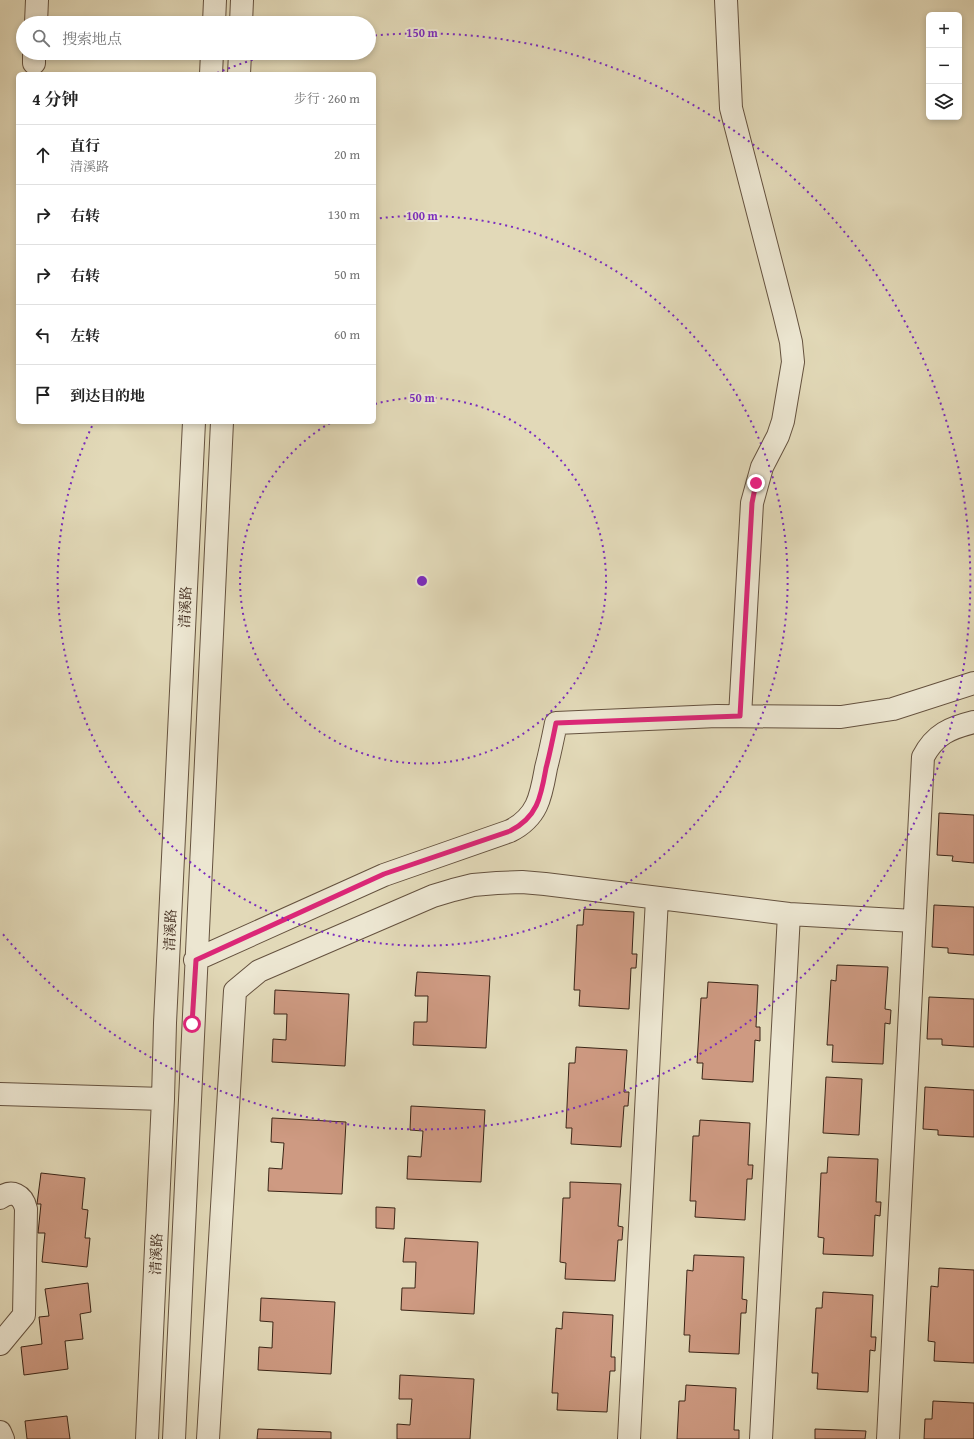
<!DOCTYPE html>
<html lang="zh">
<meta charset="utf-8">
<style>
:root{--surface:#fff;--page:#f2f2f2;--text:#222;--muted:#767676;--line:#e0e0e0}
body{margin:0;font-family:"Gentium Book Plus","Noto Serif SC",serif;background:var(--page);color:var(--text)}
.controls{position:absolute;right:12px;top:12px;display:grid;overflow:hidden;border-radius:6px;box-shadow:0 2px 6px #0003}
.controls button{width:36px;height:36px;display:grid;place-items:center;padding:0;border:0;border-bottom:1px solid var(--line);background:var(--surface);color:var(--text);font:20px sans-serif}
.stop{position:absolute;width:12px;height:12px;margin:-9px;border:3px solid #db2777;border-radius:50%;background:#fff}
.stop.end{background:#db2777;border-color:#fff;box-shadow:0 1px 4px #0008}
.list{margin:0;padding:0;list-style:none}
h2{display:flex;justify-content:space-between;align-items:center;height:52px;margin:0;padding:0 16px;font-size:17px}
h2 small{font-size:13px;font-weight:400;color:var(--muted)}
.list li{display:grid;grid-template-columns:26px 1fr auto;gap:12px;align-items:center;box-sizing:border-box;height:60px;padding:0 16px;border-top:1px solid var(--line)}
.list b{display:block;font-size:15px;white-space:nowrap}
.list p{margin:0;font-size:13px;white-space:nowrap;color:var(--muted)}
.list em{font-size:13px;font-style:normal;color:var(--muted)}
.icon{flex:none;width:22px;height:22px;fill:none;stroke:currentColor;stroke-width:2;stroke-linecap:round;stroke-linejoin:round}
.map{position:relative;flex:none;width:974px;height:1439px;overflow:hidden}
.search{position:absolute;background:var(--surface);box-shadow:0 2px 6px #0003;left:16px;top:16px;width:360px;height:44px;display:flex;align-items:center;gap:10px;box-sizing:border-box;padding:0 14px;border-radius:22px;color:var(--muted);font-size:15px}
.panel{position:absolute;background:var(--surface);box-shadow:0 2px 6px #0003;left:16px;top:72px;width:360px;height:352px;border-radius:6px}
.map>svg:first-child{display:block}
.building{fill:#ce9a82;stroke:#3b2517}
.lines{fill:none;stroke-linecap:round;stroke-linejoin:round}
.minor-casing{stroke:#65523f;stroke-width:24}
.minor{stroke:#ece6d1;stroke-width:22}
.route{stroke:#db2777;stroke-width:5}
.ring{fill:none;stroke:#7b2cbf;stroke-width:2;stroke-dasharray:2 4}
.labels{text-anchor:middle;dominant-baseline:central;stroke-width:4;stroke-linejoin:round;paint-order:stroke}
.street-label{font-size:14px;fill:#3b2517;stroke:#ece6d1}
.centre{fill:#7b2cbf;stroke:#ece6d1;stroke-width:2}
.ring-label{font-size:12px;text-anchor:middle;font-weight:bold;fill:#7b2cbf;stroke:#ece6d1;stroke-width:4;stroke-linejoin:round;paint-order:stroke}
</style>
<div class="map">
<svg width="974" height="1439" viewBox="0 0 974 1439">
<rect width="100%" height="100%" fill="#e2d9b8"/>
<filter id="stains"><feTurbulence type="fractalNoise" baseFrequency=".005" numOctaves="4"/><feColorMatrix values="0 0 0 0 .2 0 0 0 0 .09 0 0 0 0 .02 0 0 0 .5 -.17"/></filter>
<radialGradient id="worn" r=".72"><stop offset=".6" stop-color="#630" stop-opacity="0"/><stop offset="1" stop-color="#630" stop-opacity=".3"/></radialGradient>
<path class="building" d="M939 813 974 815V863L952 861 953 856 937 855Z
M934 905 974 907V955L948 953V948L932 947Z
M584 909 634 912 632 954H637L636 968H631L629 1009 579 1006 580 990H574L577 925H583Z
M837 965 888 967 885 1009 891 1010 890 1024 885 1023 883 1064 832 1062 833 1045H827L831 980 836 981Z
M417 972 490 976 486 1048 413 1045 414 1022H427L428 996H415Z
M708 982 758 985 756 1027H760V1041L755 1040 753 1082 702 1079 703 1063H697L701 998H707Z
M275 990 349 994 345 1066 272 1062 273 1039 286 1040 287 1014H274Z
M929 997 974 999V1047L942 1045V1039H927Z
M576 1047 627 1050 624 1092H629L628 1106H624L621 1147 571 1144 572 1128H566L569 1063H575Z
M826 1077 862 1079 859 1135 823 1133Z
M925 1087 974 1090V1137L938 1135V1130L923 1129Z
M411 1106 485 1110 481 1182 407 1179 408 1156 421 1157 423 1131 410 1130Z
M272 1118 346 1122 342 1194 268 1191 269 1168 282 1169 284 1143 271 1142Z
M700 1120 750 1123 748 1165H753L752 1179H747L745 1220 695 1217 696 1201H690L693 1136H699Z
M828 1157 878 1159 876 1202H881L880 1216 875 1215 873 1256 823 1254 824 1238 818 1237 821 1173H827Z
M41 1173 85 1178 82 1209 88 1210 85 1238H90L87 1267 42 1262 45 1233H38L41 1204H37Z
M570 1182 621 1184 618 1226 623 1227 622 1240H618L615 1281 565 1279 566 1263 560 1262 563 1198H570Z
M376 1207 395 1208 394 1229 376 1228Z
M405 1238 478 1242 474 1314 401 1310 402 1288H415L416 1262H403Z
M694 1255 744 1257 742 1299 747 1300 746 1313H741L739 1354 689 1352 690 1335H684L687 1270 693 1271Z
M939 1268 974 1270V1363L934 1361 935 1342 928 1341 931 1286 938 1287Z
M88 1283 91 1312 80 1314 83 1339 65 1341 68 1369 24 1375 21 1347 42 1344 39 1317 49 1316 45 1289Z
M823 1292 873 1295 871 1337H876L875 1351 870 1350 868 1392 817 1389 818 1373H812L816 1308H822Z
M261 1298 335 1302 331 1374 258 1370 259 1347 272 1348 273 1322 260 1321Z
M563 1312 613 1315 611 1357H615V1371H610L607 1412 557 1410 558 1393H552L556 1328 562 1329Z
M400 1375 474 1379 470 1439H397V1424L410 1425 412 1399H399Z
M686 1385 736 1388 734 1430H739V1439H677L679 1401H685Z
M933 1401 974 1403V1439H924L925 1419H932Z
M67 1416 70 1439H27L25 1421Z
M258 1429 331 1432V1439H257Z
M815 1429 866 1431 865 1439H815Z"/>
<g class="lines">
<g class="minor-casing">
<path id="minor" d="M726 0 731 108 784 313 791 342 793 362 783 421 778 436 762 467 752 503 740 716
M36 23 37 0
M214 23 215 0
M241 23 242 0
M34 63V53
M211 74 212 53
M239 74 240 53
M195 960 384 875 510 831C538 817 541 796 546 768 550 753 553 738 556 723L717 716 841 717 893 709 974 683
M0 1094 163 1099
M0 1198C12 1189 23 1195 26 1209L24 1315 0 1344
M0 1432 3 1439
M147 1439 163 1099 165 1023 194 422
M174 1439 222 422
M208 1439 235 991 259 971 433 896 453 890 473 885 497 883 522 882 545 884 789 914 914 921
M629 1439 657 898
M761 1439 789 914
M888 1439 923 757C935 734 950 728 974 722"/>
</g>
<use href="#minor" class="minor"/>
</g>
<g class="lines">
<path class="route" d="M192 1024 196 960 384 874 510 831C538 817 541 796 546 768 550 753 553 738 556 723L740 716 752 503 756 483"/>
</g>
<g class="ring">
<path d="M375 404A183 183 0 1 1 330 423"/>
<path d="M374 219A365 365 0 1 1 93 424"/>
<path d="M217 73A548 548 0 0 1 271 54M369 36A548 548 0 1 1 2 933"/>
</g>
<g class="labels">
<g class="street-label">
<text transform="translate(185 607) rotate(-87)">清溪路</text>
<text transform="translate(170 930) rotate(-87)">清溪路</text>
<text transform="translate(156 1254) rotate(-87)">清溪路</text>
</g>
</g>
<circle cx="422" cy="581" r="6" class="centre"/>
<g class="ring-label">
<text x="422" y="37">150 m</text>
<text x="422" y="220">100 m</text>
<text x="422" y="402">50 m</text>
</g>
<rect width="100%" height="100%" filter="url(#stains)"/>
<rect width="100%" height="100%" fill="url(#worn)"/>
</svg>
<div class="controls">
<button>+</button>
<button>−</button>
<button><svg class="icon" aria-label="layers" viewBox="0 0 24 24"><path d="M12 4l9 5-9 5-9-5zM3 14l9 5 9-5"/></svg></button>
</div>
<div class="stop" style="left:192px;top:1024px"></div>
<div class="stop end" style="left:756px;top:483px"></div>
<div class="search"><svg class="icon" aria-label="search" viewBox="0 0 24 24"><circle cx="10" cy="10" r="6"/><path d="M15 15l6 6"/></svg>搜索地点</div>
<section class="panel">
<h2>4 分钟<small>步行 · 260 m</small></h2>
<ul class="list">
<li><svg class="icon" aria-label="ahead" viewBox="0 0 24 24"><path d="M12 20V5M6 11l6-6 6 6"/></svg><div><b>直行</b><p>清溪路</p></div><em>20 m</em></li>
<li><svg class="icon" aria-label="right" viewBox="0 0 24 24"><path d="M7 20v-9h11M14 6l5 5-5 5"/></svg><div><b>右转</b></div><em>130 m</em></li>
<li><svg class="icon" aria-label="right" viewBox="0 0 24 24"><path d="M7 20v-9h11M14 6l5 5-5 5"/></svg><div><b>右转</b></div><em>50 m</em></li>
<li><svg class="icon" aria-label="left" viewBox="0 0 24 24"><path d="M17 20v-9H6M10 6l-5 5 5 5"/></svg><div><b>左转</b></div><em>60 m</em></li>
<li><svg class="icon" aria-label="arrive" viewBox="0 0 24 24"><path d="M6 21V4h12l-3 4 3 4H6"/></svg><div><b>到达目的地</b></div></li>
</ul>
</section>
</div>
